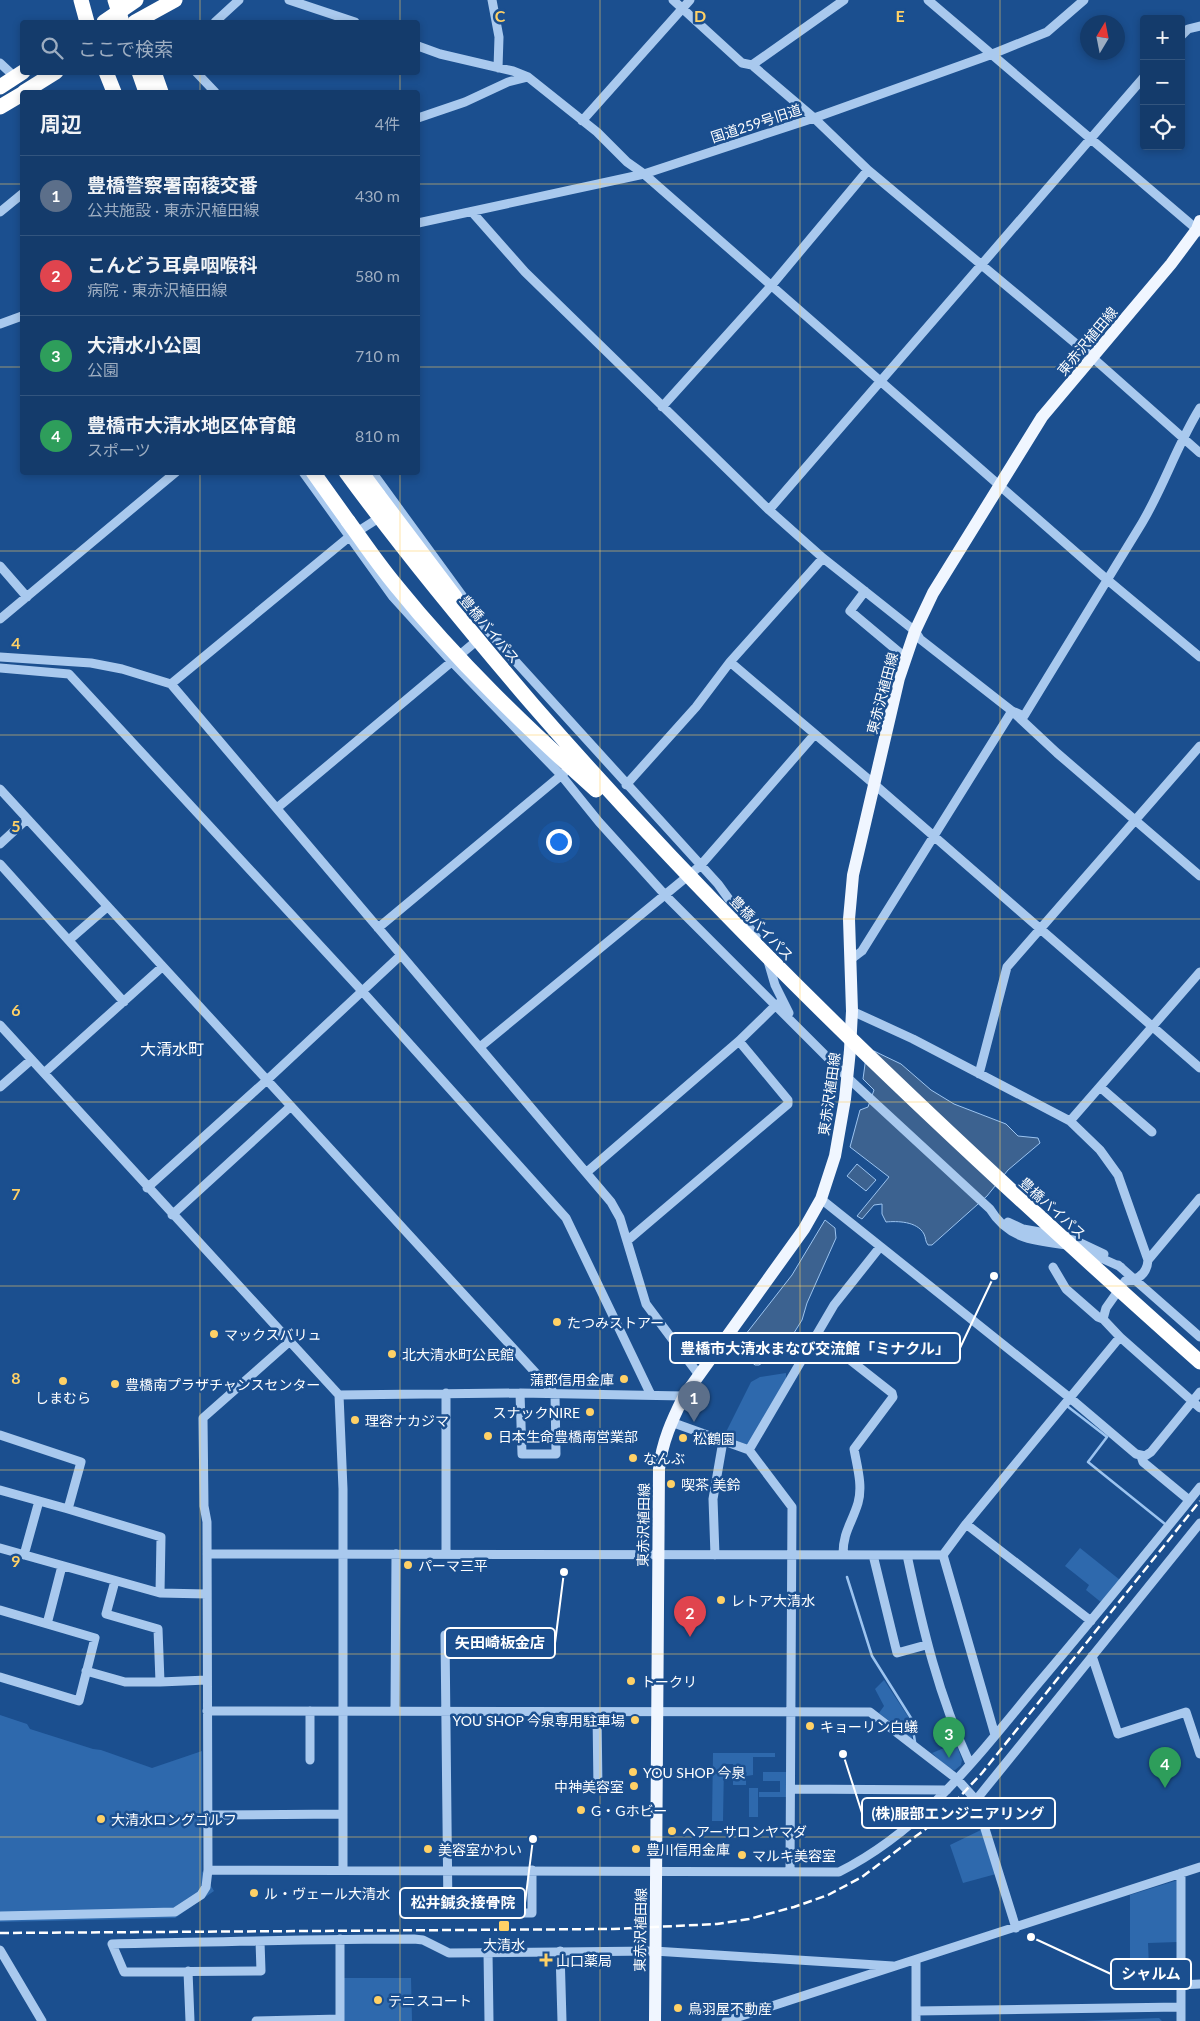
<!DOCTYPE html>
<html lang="ja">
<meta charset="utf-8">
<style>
:root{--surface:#143b6b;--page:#1d4271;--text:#f1f3f6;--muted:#9dadc1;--line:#33557e;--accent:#ffd166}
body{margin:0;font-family:Lato,"Noto Sans JP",sans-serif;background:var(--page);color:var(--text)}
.controls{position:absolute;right:15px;top:15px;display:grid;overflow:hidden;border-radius:5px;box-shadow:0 2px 8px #0003}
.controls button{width:45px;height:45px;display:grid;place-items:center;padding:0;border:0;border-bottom:1px solid var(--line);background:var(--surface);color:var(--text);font:25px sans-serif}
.compass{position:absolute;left:1080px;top:15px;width:45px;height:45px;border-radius:50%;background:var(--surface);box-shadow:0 2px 8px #0003;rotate:10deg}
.you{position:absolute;left:558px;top:841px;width:18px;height:18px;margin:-12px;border:4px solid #fff;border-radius:50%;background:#1a73e8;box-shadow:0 0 0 8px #1a73e833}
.badge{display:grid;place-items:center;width:32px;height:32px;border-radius:50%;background:var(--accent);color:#fff;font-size:16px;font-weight:700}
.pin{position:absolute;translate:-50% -41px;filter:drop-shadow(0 1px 2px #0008)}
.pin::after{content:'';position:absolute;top:26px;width:18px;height:15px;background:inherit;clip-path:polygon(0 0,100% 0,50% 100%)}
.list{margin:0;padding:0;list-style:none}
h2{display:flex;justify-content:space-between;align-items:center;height:65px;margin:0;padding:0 20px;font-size:21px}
h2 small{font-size:16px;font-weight:400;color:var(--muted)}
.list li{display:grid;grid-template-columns:32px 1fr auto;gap:15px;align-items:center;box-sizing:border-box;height:80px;padding:0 20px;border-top:1px solid var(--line)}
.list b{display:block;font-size:19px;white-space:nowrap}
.list p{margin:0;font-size:16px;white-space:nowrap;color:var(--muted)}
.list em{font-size:16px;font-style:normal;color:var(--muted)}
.icon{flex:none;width:28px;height:28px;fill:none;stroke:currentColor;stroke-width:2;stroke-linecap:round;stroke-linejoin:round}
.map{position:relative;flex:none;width:1200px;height:2021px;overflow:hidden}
.search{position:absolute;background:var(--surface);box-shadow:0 2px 8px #0003;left:20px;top:20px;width:400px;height:55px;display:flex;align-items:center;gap:12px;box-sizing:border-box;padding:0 18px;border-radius:5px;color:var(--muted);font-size:19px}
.panel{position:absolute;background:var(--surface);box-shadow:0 2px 8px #0003;left:20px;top:90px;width:400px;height:385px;border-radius:5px}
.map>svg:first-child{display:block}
.green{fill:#2e69ad}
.water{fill:#3c6290;stroke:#9cc4f0}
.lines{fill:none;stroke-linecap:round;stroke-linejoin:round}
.stream{stroke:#9cc4f0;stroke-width:2.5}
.minor{stroke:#a9c9ee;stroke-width:9}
.major{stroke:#f0f6ff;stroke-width:12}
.highway{stroke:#fff;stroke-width:15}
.rail{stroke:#fff;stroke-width:2.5;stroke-dasharray:9 4;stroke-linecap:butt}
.highway-bridge{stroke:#fff;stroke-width:15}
.grid{fill:none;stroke:#ffd166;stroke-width:1;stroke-opacity:0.55}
.poi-dot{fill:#ffd166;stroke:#1b4f8f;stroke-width:2}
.labels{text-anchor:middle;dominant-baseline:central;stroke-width:5;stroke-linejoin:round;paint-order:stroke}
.street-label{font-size:14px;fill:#fff;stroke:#1b4f8f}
.poi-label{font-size:14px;fill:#fff;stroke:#1b4f8f;text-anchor:start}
.quarter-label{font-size:16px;fill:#fff;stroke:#1b4f8f}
.grid-label{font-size:16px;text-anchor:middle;font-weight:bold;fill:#ffd166;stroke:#1b4f8f;stroke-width:5;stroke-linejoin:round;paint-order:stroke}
.leader{fill:none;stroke:#fff;stroke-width:2}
.callout-dot{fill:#fff;stroke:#1b4f8f;stroke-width:2}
.callout{fill:#1b4f8f;stroke:#fff;stroke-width:2}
.callout-label{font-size:15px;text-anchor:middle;font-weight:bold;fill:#fff}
</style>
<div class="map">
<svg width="1200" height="2021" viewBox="0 0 1200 2021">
<rect width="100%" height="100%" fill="#1b4f8f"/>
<path class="green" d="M786 1373V1384L748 1445 724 1436 751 1382 760 1377Z
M1080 1548 1120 1580 1102 1603 1086 1590 1089 1585 1065 1566Z
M884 1680 909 1718 912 1739 879 1713 884 1706 875 1689Z
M0 1715 27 1724 30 1729 93 1749 101 1750 152 1768 202 1751V1871L214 1891 175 1918 0 1922Z
M956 1743 962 1760 961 1765 955 1770C941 1769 940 1759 932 1753Z
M713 1753H775V1757H753V1775L746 1776V1785H733V1764H724L723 1821H712Z
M763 1772H787L788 1797H759V1792H780V1781H763Z
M749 1788H758V1817H749Z
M983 1829 996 1874 963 1883 950 1845Z
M1178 1880V1942L1148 1943 1149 1967H1130V1895Z
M344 1978H411L412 2021H344Z
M1159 2018 1162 2021H1083Z"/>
<path class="water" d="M874 1051 901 1064 931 1090 954 1104 1006 1124 1018 1136 1038 1138 1040 1143 1008 1170 987 1196 932 1245H928C925 1241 926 1238 924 1234 917 1221 897 1221 886 1222L882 1214V1204L874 1205 862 1219 857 1216 889 1177 850 1147 860 1110 868 1107 874 1090 863 1079 866 1057Z
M857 1164 876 1180 866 1191 847 1176Z
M825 1220 835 1228 836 1238 807 1303 802 1320 784 1349 759 1365H755L735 1348 792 1275Z"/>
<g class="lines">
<path class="stream" d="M1067 1406 1107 1437 1088 1462 1165 1524
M847 1577 872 1656 911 1718 915 1742"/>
<path class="minor" d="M289 0 355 22
M492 0 499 37 498 68
M673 0 742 63 752 65 814 118 868 170 1093 358 1200 453
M928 0 1200 232
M215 22 239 0
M1181 36 1188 29 1200 26
M418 46 440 54 513 71 528 77 597 132 627 162 644 174 1104 577 1200 657
M0 63 15 77
M752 65 844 0
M196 72 215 92
M418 118 465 102 508 82 528 77
M582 121 690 0
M0 212 22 194
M472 212 525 272 769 510 823 558 915 631 920 639 1012 711 1057 753 1200 876
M418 223 644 174 814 118 990 55 1047 32 1084 0
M0 324 22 316
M662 407 771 286 868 170
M303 472 393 597 452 662 561 775 599 822 666 896 848 1078 990 1209C1009 1240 1036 1241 1068 1245
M372 472 488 631 718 884 757 938
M769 510 1144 77
M0 566 27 597
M865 591 850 611 906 658
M0 619 176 472
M0 657 91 663 122 669 171 684 611 1202 620 1218 646 1304 699 1375
M730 662 874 784 1200 1068
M0 668 69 674 362 991 566 1218 651 1395
M171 684 349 537 382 516
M1015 712 1024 716 1142 523C1164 486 1177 445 1200 408
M626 785 696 707 730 662 823 558
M0 789 555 1394 556 1454H522L520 1393
M277 808 480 638
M0 844 27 819
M0 864 124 1002
M378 928 564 773
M69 940 107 907
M850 960 862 951 1012 711
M768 961 775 985 789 1013
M852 1011 913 1039 1070 1121 1100 1150 1118 1175 1148 1260C1147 1274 1138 1280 1125 1281L1106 1308 1103 1319
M0 1025 339 1395 343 1489V1869
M480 1047 700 866 815 734
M44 1073 162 967
M979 1074 1007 967 1200 746
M0 1087 31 1060
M1100 1087 1152 1132
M1070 1121 1200 972
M587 1172 739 1041 777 1004
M147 1188 267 1080 401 955
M821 1199 1070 1398 1136 1454 1145 1456 1151 1452 1200 1392
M172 1215 291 1106
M1008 1222 1023 1229 1068 1237 1104 1254
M628 1240 788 1104V1100L739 1041
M1081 1249 1121 1267
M1148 1260 1200 1198
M1118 1265 1200 1337
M1053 1267 1066 1289 1098 1317 1103 1319 1120 1337 1200 1408
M817 1334 892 1393 893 1397 854 1449C857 1466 863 1486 858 1503 852 1523 843 1532 843 1554
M289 1342 203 1418 204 1506 207 1522 208 1870 839 1872C923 1830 977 1757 1036 1686 1092 1620 1146 1554 1200 1487
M446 1393V1554
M339 1395 520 1393 684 1396
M671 1422 749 1450 792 1507 790 1871
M0 1435 81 1462 68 1509 161 1537 160 1593
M749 1450 834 1305 880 1247
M1141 1456 1143 1462 1189 1500
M0 1490 68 1509
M966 1524 1091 1621
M0 1548 160 1593 207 1594
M207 1554 943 1555 966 1524 1120 1337
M24 1555 39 1501
M715 1555 713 1499 723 1441
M873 1555 897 1653 926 1645
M907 1555C923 1630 938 1694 970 1764
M943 1555 995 1735
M115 1581 106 1614 158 1629 160 1682 207 1680
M0 1610 95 1638 79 1701 0 1677
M47 1624 62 1566
M445 1635 448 1913H532V1870
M1092 1656 1118 1734 1186 1712 1200 1754
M86 1671 125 1682H160
M207 1711 870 1712 957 1779 976 1800 1016 1928
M310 1711V1760
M395 1711 396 1554
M597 1713 598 1789
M791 1789 947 1790
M976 1800 1200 1523
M208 1815 343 1814
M0 1916 175 1912 201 1895 206 1887 208 1870
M340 1939V2021
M260 1941 261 1971 124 1972 112 1944C213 1942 313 1939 414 1939L423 1940 449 1953 654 1951 893 1966
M0 1950 42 2021
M560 1951 562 2021
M488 1952 489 2021
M916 1960V2021
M188 1971 190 2021
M1180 1985 1200 1984
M916 2011 1180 2007
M256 2021 340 2019
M726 2021 1200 1867
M1181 2021V1873"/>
<path class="major" d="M655 2021 659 1469C662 1442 672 1420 684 1396L804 1229 821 1199 835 1156 845 1099 850 1050 852 1011 849 919 853 875 899 678 915 631 933 593 1042 417 1171 264 1197 229 1200 221"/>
<path class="highway" d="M81 0 87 22
M104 22 136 0
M135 22 175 0
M106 72 114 92
M139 72 146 92
M154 72 161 92
M0 87 23 72
M24 92 56 72
M0 107 22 94
M313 472 348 521
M361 472 378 495"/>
<path class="rail" d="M0 1933 613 1929 717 1924 749 1919 794 1907 828 1895 862 1877 940 1818 982 1773 1200 1501"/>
<path class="highway-bridge" d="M115 0 122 22
M346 472C405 553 468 629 533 705 738 941 967 1154 1200 1362
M378 495 455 597
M348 521C364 543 380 567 398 588 457 661 526 727 596 790"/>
</g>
<path class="grid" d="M200 0V22M400 0V22M600 0V2021M800 0V2021M1000 0V2021M200 72V92M400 72V92M0 184H22M418 184H1200M0 367H22M418 367H1200M200 472V2021M400 472V2021M0 551H1200M0 735H1200M0 919H1200M0 1102H1200M0 1286H1200M0 1470H1200M0 1654H1200M0 1837H1200"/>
<g class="poi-dot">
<circle cx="557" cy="1322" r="5"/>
<circle cx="214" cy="1334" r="5"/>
<circle cx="392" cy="1354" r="5"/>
<circle cx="624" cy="1379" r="5"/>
<circle cx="63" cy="1381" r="5"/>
<circle cx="115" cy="1384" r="5"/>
<circle cx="590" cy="1412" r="5"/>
<circle cx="355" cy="1420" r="5"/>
<circle cx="488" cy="1436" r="5"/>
<circle cx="683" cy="1438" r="5"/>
<circle cx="633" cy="1458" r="5"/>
<circle cx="671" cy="1484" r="5"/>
<circle cx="408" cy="1565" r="5"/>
<circle cx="721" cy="1600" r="5"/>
<circle cx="631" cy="1681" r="5"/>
<circle cx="635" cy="1720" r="5"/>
<circle cx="810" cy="1726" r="5"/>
<circle cx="633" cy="1772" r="5"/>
<circle cx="634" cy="1786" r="5"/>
<circle cx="581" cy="1810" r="5"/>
<circle cx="101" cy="1819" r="5"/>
<circle cx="672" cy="1831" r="5"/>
<circle cx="428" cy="1849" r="5"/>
<circle cx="636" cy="1849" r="5"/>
<circle cx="742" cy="1855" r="5"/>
<circle cx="254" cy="1893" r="5"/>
<rect x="498" y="1920" width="12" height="12" rx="2.5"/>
<path d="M543.5 1952.5h5v5h5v5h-5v5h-5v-5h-5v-5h5z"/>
<circle cx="378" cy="2000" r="5"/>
<circle cx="678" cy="2008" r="5"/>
</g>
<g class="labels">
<g class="street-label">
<text transform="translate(756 123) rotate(-18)">国道259号旧道</text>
<text transform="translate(1087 341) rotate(-50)">東赤沢植田線</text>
<text transform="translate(490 629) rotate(50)">豊橋バイパス</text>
<text transform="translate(882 693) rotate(-75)">東赤沢植田線</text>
<text transform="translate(762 928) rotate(46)">豊橋バイパス</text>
<text transform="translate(829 1094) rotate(-82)">東赤沢植田線</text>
<text transform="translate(1053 1208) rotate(42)">豊橋バイパス</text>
<text transform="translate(643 1525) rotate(-89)">東赤沢植田線</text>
<text transform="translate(640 1930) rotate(-89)">東赤沢植田線</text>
</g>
<g class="poi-label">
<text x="567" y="1322">たつみストアー</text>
<text x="224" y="1334">マックスバリュ</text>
<text x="402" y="1354">北大清水町公民館</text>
<text x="614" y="1379" text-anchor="end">蒲郡信用金庫</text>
<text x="125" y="1384">豊橋南プラザチャンスセンター</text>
<text x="63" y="1397" text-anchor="middle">しまむら</text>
<text x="580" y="1412" text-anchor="end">スナックNIRE</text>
<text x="365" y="1420">理容ナカジマ</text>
<text x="498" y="1436">日本生命豊橋南営業部</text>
<text x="693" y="1438">松鶴園</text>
<text x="643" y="1458">なんぶ</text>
<text x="681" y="1484">喫茶 美鈴</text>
<text x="418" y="1565">パーマ三平</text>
<text x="731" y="1600">レトア大清水</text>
<text x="641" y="1681">トークリ</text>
<text x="625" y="1720" text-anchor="end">YOU SHOP 今泉専用駐車場</text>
<text x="820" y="1726">キョーリン白蟻</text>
<text x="643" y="1772">YOU SHOP 今泉</text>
<text x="624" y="1786" text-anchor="end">中神美容室</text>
<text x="591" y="1810">G・Gホビー</text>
<text x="111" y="1819">大清水ロングゴルフ</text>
<text x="682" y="1831">ヘアーサロンヤマダ</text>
<text x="438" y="1849">美容室かわい</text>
<text x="646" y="1849">豊川信用金庫</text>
<text x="752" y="1855">マルキ美容室</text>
<text x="264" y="1893">ル・ヴェール大清水</text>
<text x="504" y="1944" text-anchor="middle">大清水</text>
<text x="556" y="1960">山口薬局</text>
<text x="388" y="2000">テニスコート</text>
<text x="688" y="2008">鳥羽屋不動産</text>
</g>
<g class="quarter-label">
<text x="172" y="1048">大清水町</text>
</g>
</g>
<g class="grid-label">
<text x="500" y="22">C</text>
<text x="700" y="22">D</text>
<text x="900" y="22">E</text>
<text x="16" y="649">4</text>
<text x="16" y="832">5</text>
<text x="16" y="1016">6</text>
<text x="16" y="1200">7</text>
<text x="16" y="1384">8</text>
<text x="16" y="1567">9</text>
</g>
<path class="leader" d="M994 1276L960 1348M564 1572L555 1643M843 1754L862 1813M533 1839L525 1903M1031 1937L1111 1974"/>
<g class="callout-dot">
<circle cx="994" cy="1276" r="5"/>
<circle cx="564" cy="1572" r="5"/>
<circle cx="843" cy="1754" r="5"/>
<circle cx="533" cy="1839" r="5"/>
<circle cx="1031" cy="1937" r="5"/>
</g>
<g class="callout">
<rect x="670" y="1333" width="290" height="30" rx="5"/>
<rect x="445" y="1628" width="110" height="30" rx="5"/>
<rect x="862" y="1798" width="193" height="30" rx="5"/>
<rect x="400" y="1888" width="125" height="30" rx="5"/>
<rect x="1111" y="1959" width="80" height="30" rx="5"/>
</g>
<g class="callout-label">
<text x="815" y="1354">豊橋市大清水まなび交流館「ミナクル」</text>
<text x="500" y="1648">矢田崎板金店</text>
<text x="958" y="1819">(株)服部エンジニアリング</text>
<text x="463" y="1908">松井鍼灸接骨院</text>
<text x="1151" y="1979">シャルム</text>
</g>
</svg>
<div class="controls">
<button>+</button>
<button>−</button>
<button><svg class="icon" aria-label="locate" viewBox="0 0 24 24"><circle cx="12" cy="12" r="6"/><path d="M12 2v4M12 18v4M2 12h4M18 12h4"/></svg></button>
</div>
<svg class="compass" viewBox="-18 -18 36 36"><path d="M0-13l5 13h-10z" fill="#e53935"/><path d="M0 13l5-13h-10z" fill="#9dadc1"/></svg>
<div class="you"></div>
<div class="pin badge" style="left:694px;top:1422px;background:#5c6f8a">1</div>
<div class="pin badge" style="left:690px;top:1637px;background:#e0444e">2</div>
<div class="pin badge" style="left:949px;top:1758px;background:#2e9e5b">3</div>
<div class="pin badge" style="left:1165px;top:1788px;background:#2e9e5b">4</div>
<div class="search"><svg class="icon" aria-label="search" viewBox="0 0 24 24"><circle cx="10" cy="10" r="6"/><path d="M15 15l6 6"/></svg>ここで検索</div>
<section class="panel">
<h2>周辺<small>4件</small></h2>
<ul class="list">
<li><span class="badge" style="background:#5c6f8a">1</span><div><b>豊橋警察署南稜交番</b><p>公共施設 · 東赤沢植田線</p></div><em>430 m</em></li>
<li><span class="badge" style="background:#e0444e">2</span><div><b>こんどう耳鼻咽喉科</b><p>病院 · 東赤沢植田線</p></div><em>580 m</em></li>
<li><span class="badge" style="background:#2e9e5b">3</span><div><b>大清水小公園</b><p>公園</p></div><em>710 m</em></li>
<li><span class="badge" style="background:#2e9e5b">4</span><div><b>豊橋市大清水地区体育館</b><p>スポーツ</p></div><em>810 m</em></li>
</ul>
</section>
</div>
